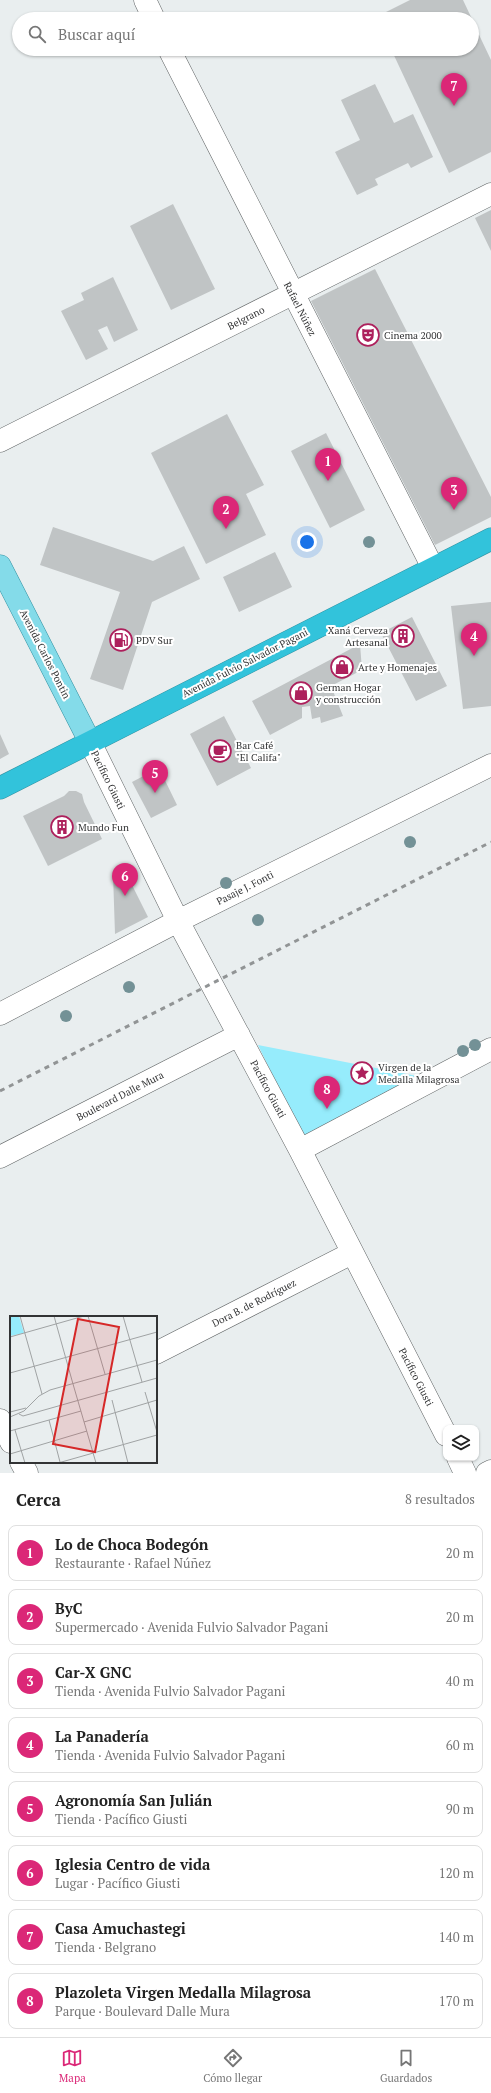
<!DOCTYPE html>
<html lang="es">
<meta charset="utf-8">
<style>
:root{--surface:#fff;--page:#f6f6f6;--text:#222;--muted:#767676;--line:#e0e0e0;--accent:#db2777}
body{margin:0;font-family:"PT Serif",serif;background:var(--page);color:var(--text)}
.controls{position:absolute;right:12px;bottom:12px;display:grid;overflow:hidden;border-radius:8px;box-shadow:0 1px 3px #0004}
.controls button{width:36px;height:36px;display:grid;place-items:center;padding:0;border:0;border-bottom:1px solid var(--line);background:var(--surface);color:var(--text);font:20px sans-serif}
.you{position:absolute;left:307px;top:542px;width:14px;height:14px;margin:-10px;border:3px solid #fff;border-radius:50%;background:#1a73e8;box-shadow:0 0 0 6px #1a73e833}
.badge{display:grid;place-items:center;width:26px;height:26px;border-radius:50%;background:var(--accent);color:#fff;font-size:13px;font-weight:700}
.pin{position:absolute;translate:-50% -33px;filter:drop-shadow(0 1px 2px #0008)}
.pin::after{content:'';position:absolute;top:21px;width:14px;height:12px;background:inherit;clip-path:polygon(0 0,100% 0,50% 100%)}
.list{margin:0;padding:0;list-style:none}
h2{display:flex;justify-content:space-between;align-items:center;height:52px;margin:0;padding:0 16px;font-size:17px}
h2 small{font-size:13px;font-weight:400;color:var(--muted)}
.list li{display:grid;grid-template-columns:26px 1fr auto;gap:12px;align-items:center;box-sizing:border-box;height:56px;margin:0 8px 8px;padding:0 8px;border:1px solid var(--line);border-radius:8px}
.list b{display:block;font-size:15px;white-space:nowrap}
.list p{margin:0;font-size:13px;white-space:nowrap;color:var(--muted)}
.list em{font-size:13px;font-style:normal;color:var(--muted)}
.icon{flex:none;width:22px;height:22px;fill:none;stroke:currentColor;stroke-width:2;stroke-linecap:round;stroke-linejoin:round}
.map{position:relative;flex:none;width:491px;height:1473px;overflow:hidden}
.search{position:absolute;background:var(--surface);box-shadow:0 1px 3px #0004;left:12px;right:12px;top:12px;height:44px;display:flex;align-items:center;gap:10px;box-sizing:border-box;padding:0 14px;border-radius:22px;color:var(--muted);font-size:15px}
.sheet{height:564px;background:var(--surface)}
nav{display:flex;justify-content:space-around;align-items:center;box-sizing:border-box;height:56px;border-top:1px solid var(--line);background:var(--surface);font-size:11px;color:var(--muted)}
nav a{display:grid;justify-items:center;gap:2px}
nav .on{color:var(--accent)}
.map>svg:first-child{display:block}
.green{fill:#96ecfc}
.building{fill:#c0c4c5}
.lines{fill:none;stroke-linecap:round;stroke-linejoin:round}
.minor-casing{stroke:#616566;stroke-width:23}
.major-casing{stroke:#3291a1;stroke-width:23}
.highway-casing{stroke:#3291a1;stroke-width:23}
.minor{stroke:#fff;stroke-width:22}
.major{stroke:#84dbe9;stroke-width:22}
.highway{stroke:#32c3db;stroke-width:22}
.rail{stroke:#919495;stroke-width:3;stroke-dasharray:5 5;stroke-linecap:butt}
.tree{fill:#739196}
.labels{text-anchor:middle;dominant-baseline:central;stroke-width:4;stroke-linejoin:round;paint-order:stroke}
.street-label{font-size:10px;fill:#323334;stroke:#fff}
.poi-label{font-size:10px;fill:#323334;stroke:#fff;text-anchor:start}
.inset-road{fill:none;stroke:#a0a3a4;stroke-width:1}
.view{fill:#d62828;fill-opacity:0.15;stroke:#d62828;stroke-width:2}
.inset-edge{fill:none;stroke:#323334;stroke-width:2}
</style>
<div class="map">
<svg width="491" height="1473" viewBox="0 0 491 1473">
<rect width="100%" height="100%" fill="#e9eeef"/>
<path class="green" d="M258 1045 417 1076 304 1140Z"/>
<path class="building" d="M410 0H463L472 19H377L376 17Z
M472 20 491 60V152L449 173 391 49H472Z
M375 84 394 123 413 114 433 157 411 168 408 163 375 179 378 185 357 195 335 152 360 140 341 100Z
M173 204 215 289 171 310 130 226Z
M491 210V251L475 218Z
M375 269 491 497V517L435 545 311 301Z
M113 277 138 330 114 342 107 326 98 330 108 349 86 360 61 311 84 300 81 293Z
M227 414 264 485 246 494 266 535 206 564 151 453Z
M326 433 365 510 330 528 291 451Z
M53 527 153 561 184 546 200 579 152 602 123 690 90 679 120 592 40 565Z
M275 552 292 587 239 612 223 577Z
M491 602V706L463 709 451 606Z
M412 617 447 686 416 701 381 633Z
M360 644 362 670 331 686 343 716 321 723 320 717 312 719 310 706 302 707V718L270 735 252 701Z
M224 716 251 768 217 786 190 734Z
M0 734 9 754 0 759Z
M159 768 177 805 151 818 132 782Z
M69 791H76L82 794 84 802 102 839 48 866 23 816 64 796Z
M124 869 148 917 115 934 113 874Z"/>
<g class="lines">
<g class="minor-casing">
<path id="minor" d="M145 0 154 19
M169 49 433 568
M0 441 491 194
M90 742 178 921 300 1150 446 1435
M0 1014 178 921 491 765
M300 1150 491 1049
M0 1157 239 1035
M156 1353 352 1253
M0 1420 11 1442
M458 1458 465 1473
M21 1462 27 1473
M487 1473 491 1471"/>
</g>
<g class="major-casing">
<path id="major" d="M0 566 90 742"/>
</g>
<g class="highway-casing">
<path id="highway" d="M0 788 491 539"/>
</g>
<use href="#minor" class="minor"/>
<use href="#major" class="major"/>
<use href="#highway" class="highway"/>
<path class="rail" d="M0 1091 491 842"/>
</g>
<g class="tree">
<circle cx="369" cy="542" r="6"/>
<circle cx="410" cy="842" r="6"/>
<circle cx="226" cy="883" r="6"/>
<circle cx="258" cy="920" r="6"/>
<circle cx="129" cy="987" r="6"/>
<circle cx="66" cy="1016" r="6"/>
<circle cx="475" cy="1045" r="6"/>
<circle cx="463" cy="1051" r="6"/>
</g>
<defs>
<g id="theatre-ring" transform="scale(1.15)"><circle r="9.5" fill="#fff" stroke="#ad205c" stroke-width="1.5"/><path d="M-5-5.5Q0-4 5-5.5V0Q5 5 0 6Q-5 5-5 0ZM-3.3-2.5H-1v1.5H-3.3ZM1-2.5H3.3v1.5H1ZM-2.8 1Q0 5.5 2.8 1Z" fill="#ad205c"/></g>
<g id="building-ring" transform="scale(1.15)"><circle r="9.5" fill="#fff" stroke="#ad205c" stroke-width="1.5"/><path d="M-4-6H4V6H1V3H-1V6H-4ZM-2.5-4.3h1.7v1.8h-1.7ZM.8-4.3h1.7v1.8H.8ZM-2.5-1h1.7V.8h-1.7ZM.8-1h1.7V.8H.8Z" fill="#ad205c"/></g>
<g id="fuel-ring" transform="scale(1.15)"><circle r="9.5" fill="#fff" stroke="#ad205c" stroke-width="1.5"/><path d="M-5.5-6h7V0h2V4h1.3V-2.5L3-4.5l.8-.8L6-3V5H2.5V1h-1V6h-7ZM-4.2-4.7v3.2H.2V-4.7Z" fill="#ad205c"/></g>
<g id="shop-ring" transform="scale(1.15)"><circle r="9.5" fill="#fff" stroke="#ad205c" stroke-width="1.5"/><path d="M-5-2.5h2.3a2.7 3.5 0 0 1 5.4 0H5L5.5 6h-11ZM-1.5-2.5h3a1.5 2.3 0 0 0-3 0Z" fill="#ad205c"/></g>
<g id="cafe-ring" transform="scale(1.15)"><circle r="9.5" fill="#fff" stroke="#ad205c" stroke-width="1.5"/><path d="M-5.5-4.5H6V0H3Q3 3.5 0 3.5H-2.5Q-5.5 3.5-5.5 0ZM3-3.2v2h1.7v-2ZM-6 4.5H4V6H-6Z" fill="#ad205c"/></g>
<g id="sight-ring" transform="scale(1.15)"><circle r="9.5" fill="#fff" stroke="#ad205c" stroke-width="1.5"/><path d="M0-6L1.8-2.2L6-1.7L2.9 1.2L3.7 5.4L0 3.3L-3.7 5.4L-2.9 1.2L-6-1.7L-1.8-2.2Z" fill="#ad205c"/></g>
</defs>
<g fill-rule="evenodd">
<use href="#theatre-ring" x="368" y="335"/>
<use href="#building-ring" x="403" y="636"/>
<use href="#fuel-ring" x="121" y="640"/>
<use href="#shop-ring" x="342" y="667"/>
<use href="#shop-ring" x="301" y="693"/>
<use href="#cafe-ring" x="220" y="751"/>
<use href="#building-ring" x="62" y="827"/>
<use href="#sight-ring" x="362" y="1073"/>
</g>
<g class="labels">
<g class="street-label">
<text transform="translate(300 309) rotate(63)">Rafael Núñez</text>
<text transform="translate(246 318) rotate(-27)">Belgrano</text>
<text transform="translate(45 654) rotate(63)">Avenida Carlos Pontin</text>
<text transform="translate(245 663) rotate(-27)">Avenida Fulvio Salvador Pagani</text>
<text transform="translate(108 780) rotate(64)">Pacífico Giusti</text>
<text transform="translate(245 888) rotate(-27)">Pasaje J. Fonti</text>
<text transform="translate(268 1089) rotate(62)">Pacífico Giusti</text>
<text transform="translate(120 1096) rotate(-27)">Boulevard Dalle Mura</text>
<text transform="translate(254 1303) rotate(-27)">Dora B. de Rodríguez</text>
<text transform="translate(416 1377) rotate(63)">Pacífico Giusti</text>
</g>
<g class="poi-label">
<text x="384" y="335">Cinema 2000</text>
<text x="388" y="630" text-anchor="end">Xaná Cerveza<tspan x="388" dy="12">Artesanal</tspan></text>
<text x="136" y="640">PDV Sur</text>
<text x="358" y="667">Arte y Homenajes</text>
<text x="316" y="687">German Hogar<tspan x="316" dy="12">y construcción</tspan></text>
<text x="236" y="745">Bar Café<tspan x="236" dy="12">"El Califa"</tspan></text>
<text x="78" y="827">Mundo Fun</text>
<text x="378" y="1067">Virgen de la<tspan x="378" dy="12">Medalla Milagrosa</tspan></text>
</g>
</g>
<g transform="translate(10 1316)">
<rect width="147" height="147" fill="#e9eeef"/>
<path d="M0 0H9L14 17 0 20Z" fill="#96ecfc"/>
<path class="inset-road" d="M10 0 32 78M44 0 63 68M78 0 95 58M113 0 132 66M0 21 74 0M0 57 147 16M63 68 86 147M135 76 147 116M102 84 118 147M0 96 16 92M9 98 13 100 147 62M0 101 14 95 29 80 40 74 147 44M39 104 50 146M74 106 147 84M5 114 15 147M0 115 71 95M0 138 77 115M48 147 147 119"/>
<path class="view" d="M68 3 109 11 85 136 43 128Z"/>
<rect width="147" height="147" class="inset-edge"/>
</g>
</svg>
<div class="controls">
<button><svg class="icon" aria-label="layers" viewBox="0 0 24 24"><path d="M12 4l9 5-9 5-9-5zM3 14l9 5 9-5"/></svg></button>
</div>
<div class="you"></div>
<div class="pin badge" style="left:328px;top:481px">1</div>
<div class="pin badge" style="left:226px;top:529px">2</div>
<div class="pin badge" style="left:454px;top:510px">3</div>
<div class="pin badge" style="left:474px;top:656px">4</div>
<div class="pin badge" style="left:155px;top:793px">5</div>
<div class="pin badge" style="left:125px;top:896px">6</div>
<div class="pin badge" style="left:454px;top:106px">7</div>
<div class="pin badge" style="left:327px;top:1109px">8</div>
<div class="search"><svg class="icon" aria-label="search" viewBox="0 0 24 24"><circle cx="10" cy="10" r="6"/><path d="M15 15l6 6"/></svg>Buscar aquí</div>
</div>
<section class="sheet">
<h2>Cerca<small>8 resultados</small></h2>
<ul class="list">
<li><span class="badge">1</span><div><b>Lo de Choca Bodegón</b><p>Restaurante · Rafael Núñez</p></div><em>20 m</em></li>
<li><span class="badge">2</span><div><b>ByC</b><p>Supermercado · Avenida Fulvio Salvador Pagani</p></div><em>20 m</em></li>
<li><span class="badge">3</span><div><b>Car-X GNC</b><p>Tienda · Avenida Fulvio Salvador Pagani</p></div><em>40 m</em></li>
<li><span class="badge">4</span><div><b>La Panadería</b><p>Tienda · Avenida Fulvio Salvador Pagani</p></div><em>60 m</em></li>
<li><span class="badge">5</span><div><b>Agronomía San Julián</b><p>Tienda · Pacífico Giusti</p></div><em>90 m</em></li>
<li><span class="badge">6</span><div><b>Iglesia Centro de vida</b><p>Lugar · Pacífico Giusti</p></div><em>120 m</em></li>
<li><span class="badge">7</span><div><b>Casa Amuchastegi</b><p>Tienda · Belgrano</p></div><em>140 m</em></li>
<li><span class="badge">8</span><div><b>Plazoleta Virgen Medalla Milagrosa</b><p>Parque · Boulevard Dalle Mura</p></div><em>170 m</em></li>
</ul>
</section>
<nav>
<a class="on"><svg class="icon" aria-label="map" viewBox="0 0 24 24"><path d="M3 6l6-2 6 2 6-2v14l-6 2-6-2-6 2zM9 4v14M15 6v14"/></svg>Mapa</a>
<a><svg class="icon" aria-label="directions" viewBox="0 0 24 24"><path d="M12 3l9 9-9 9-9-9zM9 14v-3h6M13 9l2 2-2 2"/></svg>Cómo llegar</a>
<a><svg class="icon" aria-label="saved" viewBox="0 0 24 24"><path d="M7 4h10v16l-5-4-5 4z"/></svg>Guardados</a>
</nav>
